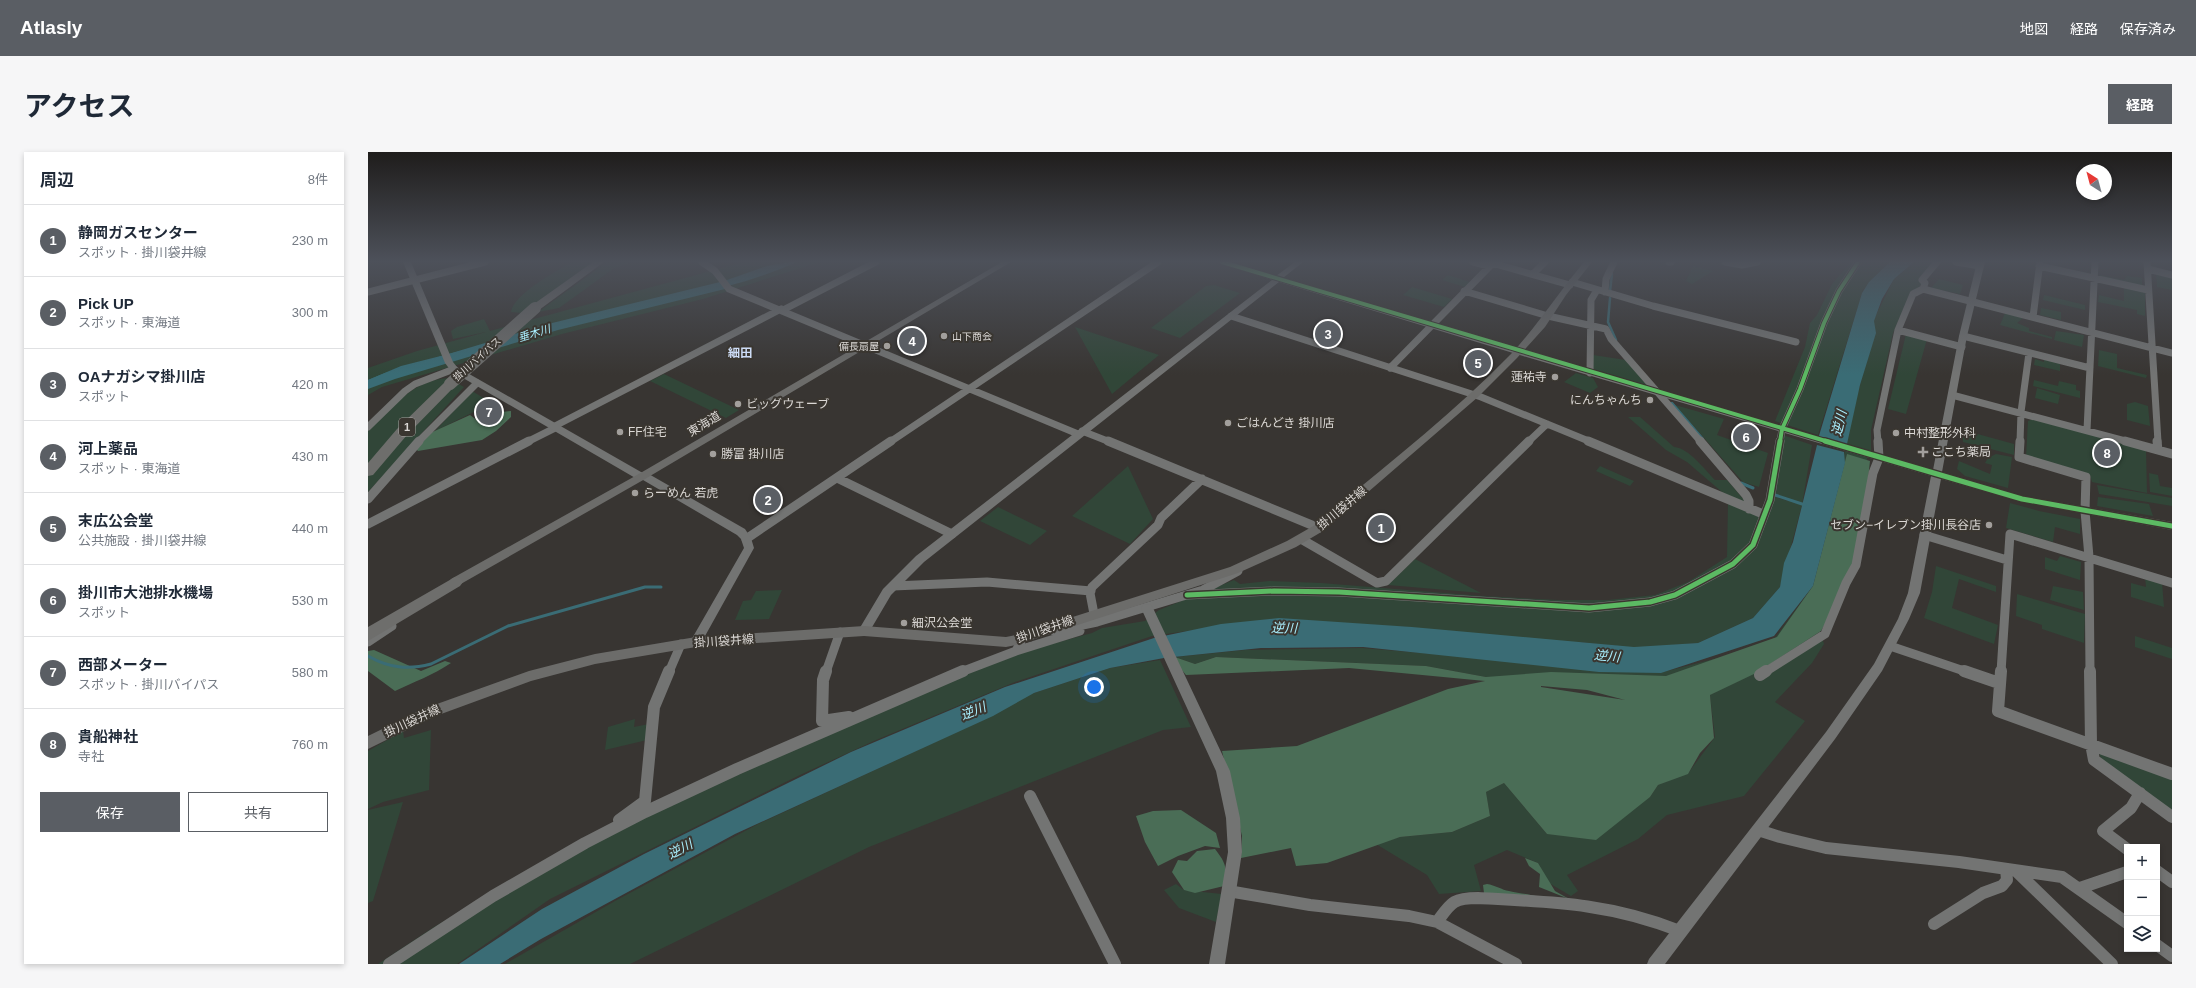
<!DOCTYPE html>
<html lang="ja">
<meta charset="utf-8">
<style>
:root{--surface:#fff;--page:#f6f6f7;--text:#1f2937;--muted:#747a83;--line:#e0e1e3;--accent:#5a5e64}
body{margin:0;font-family:Helvetica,"Noto Sans JP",sans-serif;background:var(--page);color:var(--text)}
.controls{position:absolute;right:12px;bottom:12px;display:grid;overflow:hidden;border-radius:0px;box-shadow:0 2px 6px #0003}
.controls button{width:36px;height:36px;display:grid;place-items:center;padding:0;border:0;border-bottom:1px solid var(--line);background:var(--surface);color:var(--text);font:20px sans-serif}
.compass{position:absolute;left:1708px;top:12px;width:36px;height:36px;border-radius:50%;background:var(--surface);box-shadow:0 2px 6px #0003;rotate:324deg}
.you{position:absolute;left:726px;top:535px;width:14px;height:14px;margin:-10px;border:3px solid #fff;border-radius:50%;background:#1a73e8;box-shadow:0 0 0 6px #1a73e833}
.badge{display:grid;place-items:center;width:26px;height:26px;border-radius:50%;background:var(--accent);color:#fff;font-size:13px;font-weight:700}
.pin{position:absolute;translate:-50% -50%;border:2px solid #fff;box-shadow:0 1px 4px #0006}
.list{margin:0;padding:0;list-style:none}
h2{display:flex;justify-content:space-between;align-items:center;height:52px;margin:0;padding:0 16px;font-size:17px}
h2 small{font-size:13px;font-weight:400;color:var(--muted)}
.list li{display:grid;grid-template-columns:26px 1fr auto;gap:12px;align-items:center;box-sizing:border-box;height:72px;padding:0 16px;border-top:1px solid var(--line)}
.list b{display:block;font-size:15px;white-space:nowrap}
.list p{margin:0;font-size:13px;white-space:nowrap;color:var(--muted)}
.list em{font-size:13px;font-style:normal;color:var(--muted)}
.actions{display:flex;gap:8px;padding:12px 16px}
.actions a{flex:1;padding:9px 0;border:1px solid var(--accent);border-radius:0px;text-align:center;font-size:14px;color:var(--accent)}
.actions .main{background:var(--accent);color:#fff}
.icon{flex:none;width:22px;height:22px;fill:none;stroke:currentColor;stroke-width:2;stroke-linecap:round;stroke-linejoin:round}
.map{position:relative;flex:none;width:1804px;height:812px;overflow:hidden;border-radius:0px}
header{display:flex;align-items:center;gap:24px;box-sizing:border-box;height:56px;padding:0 20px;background:var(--accent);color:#fff}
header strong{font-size:19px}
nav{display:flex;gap:22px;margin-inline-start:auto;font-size:14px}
.intro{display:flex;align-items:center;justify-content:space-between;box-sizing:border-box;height:96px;padding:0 24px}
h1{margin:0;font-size:28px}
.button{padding:10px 18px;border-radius:0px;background:var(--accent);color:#fff;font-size:14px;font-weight:700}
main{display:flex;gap:24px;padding:0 24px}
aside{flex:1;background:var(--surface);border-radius:0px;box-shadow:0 2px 6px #0003}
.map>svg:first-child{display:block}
.green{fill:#314638}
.forest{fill:#4a6d56;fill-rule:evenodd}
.water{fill:#3a6c75}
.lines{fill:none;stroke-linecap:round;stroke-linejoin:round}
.stream-far1{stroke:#3a6c75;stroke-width:2.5}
.stream{stroke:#3a6c75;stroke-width:3}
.river{fill:#3a6c75;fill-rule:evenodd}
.minor-far2{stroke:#737473;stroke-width:7}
.minor-far1{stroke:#737473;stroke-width:9}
.minor{stroke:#737473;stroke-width:12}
.tertiary{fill:#737473;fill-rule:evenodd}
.secondary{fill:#6c6c6a;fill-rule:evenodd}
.trunk{fill:#6e6e6c;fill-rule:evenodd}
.trunk-bridge{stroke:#6e6e6c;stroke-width:12}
.cycleway-far1-casing{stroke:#3a3630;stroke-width:6}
.cycleway-casing{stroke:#3a3630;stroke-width:8}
.cycleway-far1{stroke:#5cba63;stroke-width:4}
.cycleway{stroke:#5cba63;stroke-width:5}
.poi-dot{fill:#a29f9c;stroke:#3a3630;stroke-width:1.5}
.labels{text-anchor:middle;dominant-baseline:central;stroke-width:4;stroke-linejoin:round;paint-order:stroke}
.far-poi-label{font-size:10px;fill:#dbd8d5;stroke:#3a3630;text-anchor:start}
.far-street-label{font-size:10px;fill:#dbd8d5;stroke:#3a3630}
.far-water-label{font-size:11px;font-style:italic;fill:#a9effe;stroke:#3a3630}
.shield{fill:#3a3630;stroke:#aba7a4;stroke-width:1}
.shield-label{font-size:11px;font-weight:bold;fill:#dbd8d5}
.far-quarter-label{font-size:12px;font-weight:bold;fill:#cddcf6;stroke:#3a3630}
.poi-label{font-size:12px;fill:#dbd8d5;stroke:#3a3630;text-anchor:start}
.street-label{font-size:12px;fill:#dbd8d5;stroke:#3a3630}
.water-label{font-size:13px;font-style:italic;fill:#a9effe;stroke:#3a3630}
</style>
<header>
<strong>Atlasly</strong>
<nav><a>地図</a><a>経路</a><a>保存済み</a></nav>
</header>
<div class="intro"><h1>アクセス</h1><a class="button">経路</a></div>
<main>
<aside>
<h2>周辺<small>8件</small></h2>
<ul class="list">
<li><span class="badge">1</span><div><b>静岡ガスセンター</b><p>スポット · 掛川袋井線</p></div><em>230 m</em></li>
<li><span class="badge">2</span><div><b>Pick UP</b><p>スポット · 東海道</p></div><em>300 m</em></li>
<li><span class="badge">3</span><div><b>OAナガシマ掛川店</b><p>スポット</p></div><em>420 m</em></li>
<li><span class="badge">4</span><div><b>河上薬品</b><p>スポット · 東海道</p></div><em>430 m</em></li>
<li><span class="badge">5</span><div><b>末広公会堂</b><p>公共施設 · 掛川袋井線</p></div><em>440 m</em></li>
<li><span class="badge">6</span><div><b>掛川市大池排水機場</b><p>スポット</p></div><em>530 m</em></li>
<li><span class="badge">7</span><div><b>西部メーター</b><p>スポット · 掛川バイパス</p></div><em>580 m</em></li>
<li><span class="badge">8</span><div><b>貴船神社</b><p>寺社</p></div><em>760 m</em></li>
</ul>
<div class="actions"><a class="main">保存</a><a>共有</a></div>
</aside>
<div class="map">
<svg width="1804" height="812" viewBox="0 0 1804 812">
<rect width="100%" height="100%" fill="#383532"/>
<path class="green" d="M204 110H227L154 161 143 160C146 142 188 119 204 110Z
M239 110H263L245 117 191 156 170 160Z
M376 110H452L335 147 194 182 14 235 0 243V216L49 199 118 180 85 187 83 179 89 175 116 167 122 179Z
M1483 110H1522L1495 138 1450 283 1407 269 1437 195 1442 171 1449 163 1464 132Z
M1547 110H1565L1551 136 1542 141 1525 181 1503 278V299H1499V311L1473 443 1340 533 1118 525 1058 514 848 505 827 512 807 505 877 498 994 496 1291 521 1358 504 1407 486 1445 434 1475 319 1476 303 1489 244 1507 181 1505 169 1526 127Z
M1325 114 1345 119 1324 132 1318 129Z
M1788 120 1804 124V138L1789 135Z
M1080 123 1102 130 1097 135 1074 128Z
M1732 123 1756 128 1759 124 1774 126V134L1731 124Z
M1571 127 1595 133 1592 142 1563 136Z
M846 133 872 141 812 186 783 176 838 134Z
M1756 134 1777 139V164L1769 162V158L1730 150 1731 143 1756 149Z
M1044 135 1084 147 1076 155 1035 143Z
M1676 143 1717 153V158L1675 148Z
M1673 156 1693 160V168L1672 163Z
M1637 161 1656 165 1649 171 1661 176V179L1684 185V187L1632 173Z
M707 175 791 203 744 242Z
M1688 179 1716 183 1714 195 1686 188Z
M1538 182 1559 187 1538 262 1520 257Z
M1731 198 1749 202V216L1779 223 1778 226 1730 214Z
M1225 203 1258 208 1281 234 1225 217Z
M1676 206 1692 210V219L1666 213 1667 207 1676 210Z
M1208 221 1225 226 1230 235 1222 241 1196 230Z
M296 222 371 258 358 266 282 229Z
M80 226 96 235 0 340V279C23 256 45 228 80 226Z
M1666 228 1690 234 1691 229 1708 233V238L1712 239V246L1665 234Z
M1669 236 1692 243 1690 252 1667 246Z
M104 239 124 251 67 279Z
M1767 250 1780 254 1782 274 1759 268V252Z
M1307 253 1356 267 1349 283 1400 301 1391 335 1375 330Z
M1260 265H1272L1306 295C1321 296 1337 318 1347 328H1359L1377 349 1371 350 1354 340 1319 310 1298 298Z
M1668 266 1778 297 1779 341 1724 330 1722 323 1658 305 1660 269Z
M1595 278 1646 292V303L1595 290Z
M1412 282 1444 293 1434 353 1412 435 1385 466 1330 491 1267 496 1212 490H1179L1039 475 904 467 784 484 647 530 508 588 432 623 182 747 89 812H10L66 775 224 684 389 614 606 519 665 497 724 481 734 476 777 469 791 458 866 428 872 432 901 429 953 431 1114 444 1190 448H1240L1287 443 1320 430 1359 405 1360 351 1393 363 1381 393 1366 411 1343 421C1388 407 1391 384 1405 344L1420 349V346L1407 342Z
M1628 302 1644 305 1640 336 1597 324 1589 317 1591 309 1622 322 1624 313 1617 311 1620 306Z
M760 314 785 367 762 392 704 364Z
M1232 314 1266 329 1262 334 1228 319Z
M1781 321 1790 323 1792 334 1804 336V344L1782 340Z
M1729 333 1804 346V354L1731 342Z
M1730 345 1781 352 1785 364 1729 354Z
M1642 351 1671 359 1712 367V382L1687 375 1685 390 1638 376Z
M630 355 679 379 662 393 612 369Z
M1692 404 1713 410 1712 428 1677 417V405L1689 409Z
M1047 407 1113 441 1020 433Z
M1568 414 1628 434V440L1591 427 1584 456 1630 473 1626 492 1556 466 1564 440Z
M1777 425 1794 430 1796 455 1763 445V431L1778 435Z
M1685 434 1715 440 1716 458 1682 448Z
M414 438 401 467 367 468 375 449 383 448 388 439Z
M1649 442 1717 462 1716 491 1674 477V473L1648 464Z
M1452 480 1456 492 1444 511 1407 550 1437 569 1376 644 1299 663 1270 687 1199 723 1210 739 1203 744 1181 731 1170 711 1139 698 1106 713 1113 739 1071 742 1059 723 1008 692 1032 685 1084 680 1122 664 1118 640 1136 631 1179 682 1282 645 1290 633 1321 620 1347 585 1342 543Z
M1767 484 1804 496V507L1767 495Z
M792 508 823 575 795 578 501 695 262 812H137L247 749 390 672 615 568 632 555 666 541 742 516Z
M267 567 266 575 281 572 279 588 237 598 240 575Z
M63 578 61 638 15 650 0 657V599L35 579 36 586Z
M1731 601 1804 626V659L1734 609Z
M35 650 5 749 0 751V658Z
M808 732 816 738 854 742 848 770 811 756 796 738Z"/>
<path class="forest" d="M143 259V265L128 279 114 288 50 299 48 297 60 282 102 263 110 269 134 260Z
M1479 302 1502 309 1495 375 1477 436 1453 479 1388 521 1342 543 1346 586 1332 601 1320 622 1290 633 1282 645 1228 688 1179 682 1136 631 1118 640 1122 664 1084 680 1032 685 959 711 928 714 923 696 873 706 874 684 854 599 929 594 1080 537 1117 529 981 516 818 523 801 503 827 512 848 505 1058 514 1118 525 1183 520 1298 524 1409 485 1445 434ZM1173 534 1219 538 1257 548 1173 535Z
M6 498 53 519 77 509 83 511C65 523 46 530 27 539L0 519V499Z
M813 658 848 681 852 696 837 694 810 704 790 714 777 690 768 664 785 659Z
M847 697C858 711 860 717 856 734L827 741 816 738 804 720 810 708 819 709 829 699Z
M1157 706 1170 711 1187 739 1201 747 1171 735 1172 722 1161 714Z
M1119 732C1127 733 1134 738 1141 739 1151 742 1160 741 1170 745L1116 741 1115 733Z"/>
<path class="water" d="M421 110H429C394 125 360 136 322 141L399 114Z
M1522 110H1546L1526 127 1514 147 1506 169 1508 181 1492 233 1479 292 1450 287 1494 141 1501 130Z
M144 186 0 230V228L33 214Z
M1449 293 1476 300 1477 311 1445 434 1406 484 1293 521 1231 520 995 495 893 496 796 506 742 516 666 541 625 564 367 682 173 787 132 812H91L174 757 276 702 483 600 637 535 786 486 853 472 911 466 1044 475 1266 495 1330 491 1385 466 1412 435 1416 411 1425 390Z"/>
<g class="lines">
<path class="stream-far1" d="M1242 139 1244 122
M1242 146 1240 170 1248 188
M1304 251 1335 287"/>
<path class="stream" d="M1373 331 1385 336
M1407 343 1437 353
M0 504C21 516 40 518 63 512L140 474 277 435H293"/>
<path class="river" d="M352 130 358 134 357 137 190 178 27 227 0 237V228L17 221 180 172Z"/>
<path class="minor-far2" d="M334 110 347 119 361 137 710 282
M1105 110 1121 114
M1301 110H1303
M1357 110 1374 113 1389 110
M1588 110 1612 114
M1779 110 1790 290
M1124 111 1202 133
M1671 114 1780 138
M1780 117 1804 123
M1165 122 1177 110
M1204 130 1285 154 1428 190
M1555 137 1804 201
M1096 139 1180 164 1238 177 1243 187 1333 290
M0 140 117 110
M1237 140 1238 127 1246 110
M415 158 508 110
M863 164 1113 245 1223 290
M1665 165 1672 110
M1530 178 1594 195
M1595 184 1722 216
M1022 216 1126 110
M1222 221 1223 148 1229 138
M1584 243 1761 290
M0 275 37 239 47 232 86 217
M185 275 413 157
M1719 278 1727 110
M714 279 742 290
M50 290 109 231
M159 290 187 276
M522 290 790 110
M1160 290 1179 272
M1412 290 1414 277 1432 237 1456 171 1471 139 1490 110
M1510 290 1509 278 1530 178 1545 142 1555 137 1557 131 1554 128 1569 110
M1652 290 1653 260 1661 201"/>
<path class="minor-far1" d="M740 289 951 376
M1220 289 1395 362
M1332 289 1378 343 1381 349V357
M1652 289 1651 305 1718 325 1717 359 1721 405 1722 520
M1757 289 1804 302
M1789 289 1790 298
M469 326 584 382
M0 347 51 289
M0 372 161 289
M1556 383 1639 408
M378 387 523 289
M933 387 1009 431 1018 429 1161 289
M525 434 619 430 723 439
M819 443 906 439 971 440 1221 456 1282 450 1307 443 1365 412 1385 393 1402 348 1412 289
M726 462 722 441 724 435 790 373 793 366 834 327
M686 479 729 470 835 438 870 419
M0 490 24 474
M1522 494 1599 520
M648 499 712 479
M301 520 313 492
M458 520 472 480
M593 520 648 499 654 487
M1397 520 1457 482 1478 431 1488 413 1505 321 1511 306 1510 289
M1633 520 1642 382 1804 431"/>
<path class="minor" d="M458 519 455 528 454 569 481 565
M1596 519 1631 531
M1633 519 1630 559 1804 622
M1722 519 1723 592 1726 608 1804 665
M1392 523 1398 519
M662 644 747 812
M251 668 277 649 286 555 301 519
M1390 678 1412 685 1458 696 1591 710 1694 725 1759 771
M1759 697 1735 679 1763 656 1772 641
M1647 718 1744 812
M1789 719 1804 730
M1712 736 1759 720
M860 739 942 753 1041 764 1069 770 1148 812
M1069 770C1083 751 1084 746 1110 746 1185 750 1241 751 1312 779
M1566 772 1615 741 1634 734 1639 728 1638 717
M1789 793 1804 804
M21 812 125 744 217 691 277 660 369 617 595 519"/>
<path class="tertiary" d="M35 110H43L85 210 89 215 273 320 279 321 377 377 383 386 386 396 332 493H324L322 490 376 396 373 387 369 383 275 328 269 327 83 219 77 211Z
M850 110H861L908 124 927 110H935L915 126 1161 200 1565 318 1591 184 1609 110H1617L1599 184 1574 320 1655 344 1804 370V378L1654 350 1573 327 1552 441 1541 467 1514 519 1467 587 1297 812H1279L1281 807 1458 580 1506 512 1530 467 1540 441 1563 324 1155 204 911 130 556 410 523 443 500 482H492L490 479 515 437 548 404 904 128Z
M779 452 783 453 785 456 862 619 872 666 874 700 857 812H841L860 700 858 666 848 619 773 456 775 453Z"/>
<path class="secondary" d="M634 110H643L277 327 91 433H83L81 430 83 427 269 323Z
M1216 110H1224L1198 143 1177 175 1149 206 1110 245 955 379 928 395 870 421 648 493 638 495 496 484 328 495 227 512 163 529 65 565 0 597V584L55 557 161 519 227 502 328 485 496 474 638 485 648 483 862 415 919 389 947 373C1013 317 1083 264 1143 202 1170 173 1191 140 1216 110Z"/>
<path class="trunk" d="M225 110H236L171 158H163L161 156 163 154Z
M82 228 86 229 88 232 86 235 39 283 5 323 0 324V311L29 277 78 229Z
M87 425 92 426 95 430 92 434 0 489V475Z"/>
<path class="trunk-bridge" d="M82 232 167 156"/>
<g class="cycleway-far1-casing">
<path id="cycleway-far1" d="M854 110 1461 290
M1412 290 1414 277 1432 237 1456 171 1471 139 1490 110"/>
</g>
<g class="cycleway-casing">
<path id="cycleway" d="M1457 289 1654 347 1804 374
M819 443 906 439 971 440 1221 456 1282 450 1307 443 1365 412 1385 393 1402 348 1412 289"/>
</g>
<use href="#cycleway-far1" class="cycleway-far1"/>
<use href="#cycleway" class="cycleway"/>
</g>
<linearGradient id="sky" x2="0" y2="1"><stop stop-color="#1f1d1c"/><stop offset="0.49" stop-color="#4d515a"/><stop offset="1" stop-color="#4d515a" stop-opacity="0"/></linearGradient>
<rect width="1804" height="223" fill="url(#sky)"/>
<g class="poi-dot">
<circle cx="576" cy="184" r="4"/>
<circle cx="519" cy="194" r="4"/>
<circle cx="1187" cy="225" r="4"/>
<circle cx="1282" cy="248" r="4"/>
<circle cx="370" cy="252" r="4"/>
<circle cx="860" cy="271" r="4"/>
<circle cx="252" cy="280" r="4"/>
<circle cx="1528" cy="281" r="4"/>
<path d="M1553 294h4v4h4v4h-4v4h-4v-4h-4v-4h4z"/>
<circle cx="345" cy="302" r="4"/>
<circle cx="267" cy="341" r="4"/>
<circle cx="1621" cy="373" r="4"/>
<circle cx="536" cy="471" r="4"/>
</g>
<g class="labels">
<g class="far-poi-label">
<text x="584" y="184">山下商会</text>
<text x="511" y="194" text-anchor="end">備長扇屋</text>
</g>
<g class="far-street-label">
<text transform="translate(109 207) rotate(-42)">掛川バイパス</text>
</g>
<g class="far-water-label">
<text transform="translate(166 181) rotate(-17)">垂木川</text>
</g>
<rect class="shield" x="31" y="266" width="16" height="18" rx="3"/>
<g class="shield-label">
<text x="39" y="275">1</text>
</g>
<g class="far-quarter-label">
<text x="372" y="201">細田</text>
</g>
<g class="poi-label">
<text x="1179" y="225" text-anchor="end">蓮祐寺</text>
<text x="1274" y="248" text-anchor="end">にんちゃんち</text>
<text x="378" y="252">ビッグウェーブ</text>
<text x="868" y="271">ごはんどき 掛川店</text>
<text x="260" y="280">FF住宅</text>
<text x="1536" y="281">中村整形外科</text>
<text x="1563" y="300">ここち薬局</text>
<text x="353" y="302">勝富 掛川店</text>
<text x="275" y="341">らーめん 若虎</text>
<text x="1613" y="373" text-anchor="end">セブン−イレブン掛川長谷店</text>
<text x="544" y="471">細沢公会堂</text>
</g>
<g class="street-label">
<text transform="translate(336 272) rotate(-31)">東海道</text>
<text transform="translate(974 356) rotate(-40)">掛川袋井線</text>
<text transform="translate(677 477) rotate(-19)">掛川袋井線</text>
<text transform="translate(356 489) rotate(-4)">掛川袋井線</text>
<text transform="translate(44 569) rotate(-25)">掛川袋井線</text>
</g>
<g class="water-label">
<text transform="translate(1471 271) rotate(-77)">逆川</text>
<text transform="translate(916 476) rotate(1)">逆川</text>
<text transform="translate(1239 504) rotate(5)">逆川</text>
<text transform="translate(605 559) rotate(-22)">逆川</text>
<text transform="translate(312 697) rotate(-27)">逆川</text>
</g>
</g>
</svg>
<div class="controls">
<button>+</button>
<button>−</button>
<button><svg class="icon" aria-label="layers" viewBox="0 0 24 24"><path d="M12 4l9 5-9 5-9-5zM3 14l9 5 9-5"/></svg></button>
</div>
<svg class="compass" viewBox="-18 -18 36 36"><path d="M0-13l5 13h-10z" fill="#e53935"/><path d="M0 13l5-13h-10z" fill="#747a83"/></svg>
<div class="you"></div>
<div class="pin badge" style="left:1013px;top:376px">1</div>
<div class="pin badge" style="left:400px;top:348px">2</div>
<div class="pin badge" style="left:960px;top:182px">3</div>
<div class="pin badge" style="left:544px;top:189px">4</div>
<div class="pin badge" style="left:1110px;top:211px">5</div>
<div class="pin badge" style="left:1378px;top:285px">6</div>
<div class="pin badge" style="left:121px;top:260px">7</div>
<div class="pin badge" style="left:1739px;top:301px">8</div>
</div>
</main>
